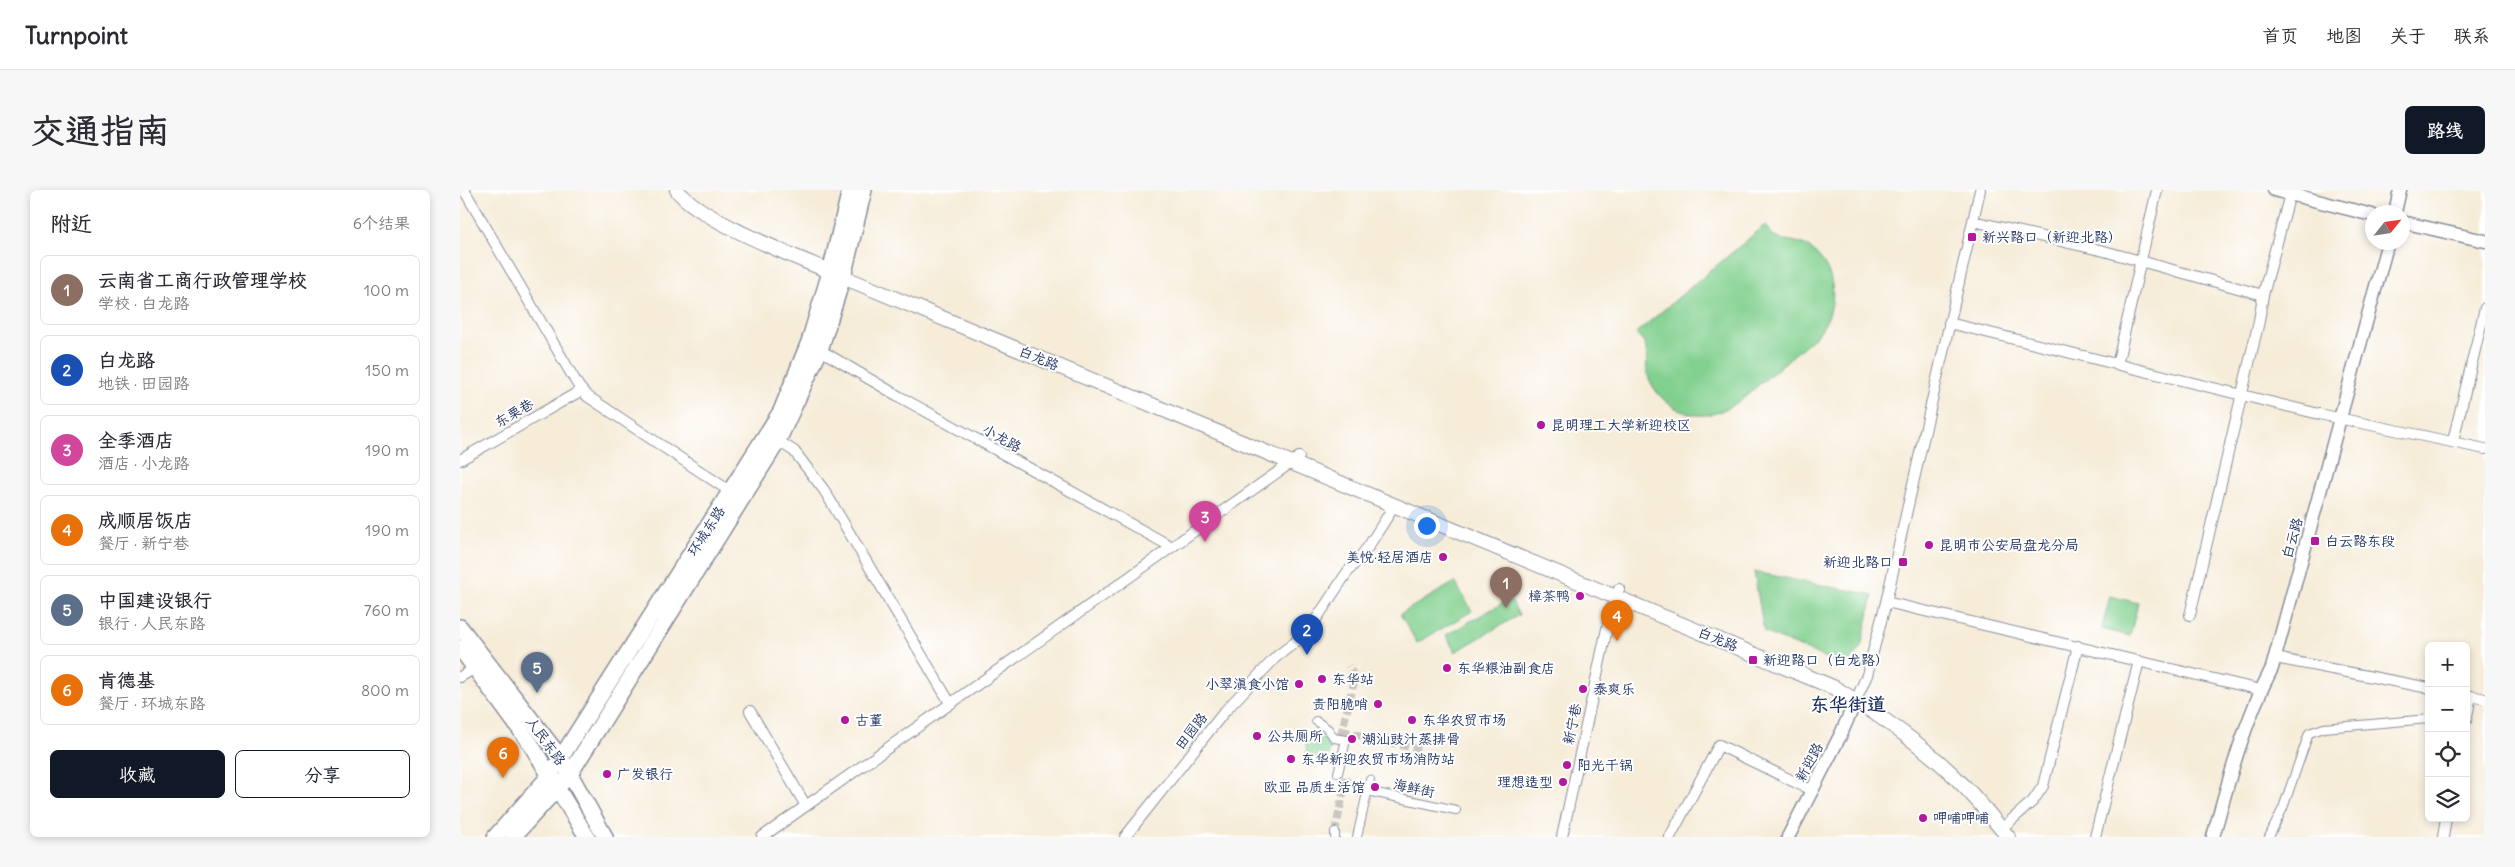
<!DOCTYPE html>
<html lang="zh">
<meta charset="utf-8">
<style>
:root{--surface:#fff;--page:#f7f7f7;--text:#2b2b33;--muted:#7c7c81;--line:#e1e1e2;--accent:#111827}
body{margin:0;font-family:Delius,"LXGW WenKai TC",sans-serif;background:var(--page);color:var(--text)}
.controls{position:absolute;right:15px;bottom:15px;display:grid;overflow:hidden;border-radius:8px;box-shadow:0 2px 8px #0003}
.controls button{width:45px;height:45px;display:grid;place-items:center;padding:0;border:0;border-bottom:1px solid var(--line);background:var(--surface);color:var(--text);font:25px sans-serif}
.compass{position:absolute;left:1905px;top:15px;width:45px;height:45px;border-radius:50%;background:var(--surface);box-shadow:0 2px 8px #0003;rotate:60deg}
.you{position:absolute;left:966px;top:335px;width:18px;height:18px;margin:-12px;border:4px solid #fff;border-radius:50%;background:#1a73e8;box-shadow:0 0 0 8px #1a73e833}
.badge{display:grid;place-items:center;width:32px;height:32px;border-radius:50%;background:var(--accent);color:#fff;font-size:16px;font-weight:700}
.pin{position:absolute;translate:-50% -41px;filter:drop-shadow(0 1px 2px #0008)}
.pin::after{content:'';position:absolute;top:26px;width:18px;height:15px;background:inherit;clip-path:polygon(0 0,100% 0,50% 100%)}
.list{margin:0;padding:0;list-style:none}
h2{display:flex;justify-content:space-between;align-items:center;height:65px;margin:0;padding:0 20px;font-size:21px}
h2 small{font-size:16px;font-weight:400;color:var(--muted)}
.list li{display:grid;grid-template-columns:32px 1fr auto;gap:15px;align-items:center;box-sizing:border-box;height:70px;margin:0 10px 10px;padding:0 10px;border:1px solid var(--line);border-radius:8px}
.list b{display:block;font-size:19px;white-space:nowrap}
.list p{margin:0;font-size:16px;white-space:nowrap;color:var(--muted)}
.list em{font-size:16px;font-style:normal;color:var(--muted)}
.actions{display:flex;gap:10px;padding:15px 20px}
.actions a{flex:1;padding:11px 0;border:1px solid var(--accent);border-radius:8px;text-align:center;font-size:18px;color:var(--accent)}
.actions .main{background:var(--accent);color:#fff}
.icon{flex:none;width:28px;height:28px;fill:none;stroke:currentColor;stroke-width:2;stroke-linecap:round;stroke-linejoin:round}
.map{position:relative;flex:none;width:2025px;height:647px;overflow:hidden;border-radius:8px}
header{display:flex;align-items:center;gap:30px;box-sizing:border-box;height:70px;padding:0 25px;background:var(--surface);border-bottom:1px solid var(--line)}
header strong{font-size:24px}
nav{display:flex;gap:28px;margin-inline-start:auto;font-size:18px}
.intro{display:flex;align-items:center;justify-content:space-between;box-sizing:border-box;height:120px;padding:0 30px}
h1{margin:0;font-size:35px}
.button{padding:12px 22px;border-radius:8px;background:var(--accent);color:#fff;font-size:18px;font-weight:700}
main{display:flex;gap:30px;padding:0 30px}
aside{flex:1;background:var(--surface);border-radius:8px;box-shadow:0 2px 8px #0003}
.map>svg:first-child{display:block}
.green{fill:#82d08f;stroke:#4e8076}
.lines{fill:none;stroke-linecap:round;stroke-linejoin:round}
.pedestrian-tunnel{stroke:#cac6c0;stroke-width:8;stroke-dasharray:8 4;stroke-linecap:butt}
.pedestrian-casing{stroke:#888e9b;stroke-width:10}
.minor-casing{stroke:#888e9b;stroke-width:12}
.tertiary-casing{stroke:#888e9b;stroke-width:15}
.secondary-casing{stroke:#888e9b;stroke-width:16}
.primary-casing{stroke:#888e9b;stroke-width:18}
.pedestrian{stroke:#fff;stroke-width:8}
.minor{stroke:#fff;stroke-width:10}
.tertiary{stroke:#fff;stroke-width:12}
.secondary{stroke:#fff;stroke-width:14}
.primary{stroke:#fff;stroke-width:15}
.poi-dot{fill:#b5179e;stroke:#fff;stroke-width:2}
.labels{text-anchor:middle;dominant-baseline:central;stroke-width:4;stroke-linejoin:round;paint-order:stroke}
.poi-label{font-size:14px;fill:#1b2f5e;stroke:#fff;text-anchor:start}
.street-label{font-size:14px;fill:#1b2f5e;stroke:#fff}
.district-label{font-size:19px;font-weight:bold;fill:#1b2f5e;stroke:#fff}
</style>
<header>
<strong>Turnpoint</strong>
<nav><a>首页</a><a>地图</a><a>关于</a><a>联系</a></nav>
</header>
<div class="intro"><h1>交通指南</h1><a class="button">路线</a></div>
<main>
<aside>
<h2>附近<small>6个结果</small></h2>
<ul class="list">
<li><span class="badge" style="background:#8d6e63">1</span><div><b>云南省工商行政管理学校</b><p>学校 · 白龙路</p></div><em>100 m</em></li>
<li><span class="badge" style="background:#1a4fb4">2</span><div><b>白龙路</b><p>地铁 · 田园路</p></div><em>150 m</em></li>
<li><span class="badge" style="background:#d1479c">3</span><div><b>全季酒店</b><p>酒店 · 小龙路</p></div><em>190 m</em></li>
<li><span class="badge" style="background:#e8710a">4</span><div><b>成顺居饭店</b><p>餐厅 · 新宁巷</p></div><em>190 m</em></li>
<li><span class="badge" style="background:#5c6f8a">5</span><div><b>中国建设银行</b><p>银行 · 人民东路</p></div><em>760 m</em></li>
<li><span class="badge" style="background:#e8710a">6</span><div><b>肯德基</b><p>餐厅 · 环城东路</p></div><em>800 m</em></li>
</ul>
<div class="actions"><a class="main">收藏</a><a>分享</a></div>
</aside>
<div class="map">
<svg width="2025" height="647" viewBox="0 0 2025 647">
<rect width="100%" height="100%" fill="#fff"/>
<filter id="ink" filterUnits="userSpaceOnUse"><feTurbulence type="fractalNoise" baseFrequency=".02" numOctaves="2"/><feDisplacementMap in="SourceGraphic" scale="10" xChannelSelector="R" yChannelSelector="G"/><feConvolveMatrix kernelMatrix="1 2 1 2 8 2 1 2 1" color-interpolation-filters="sRGB"/></filter>
<filter id="wash" filterUnits="userSpaceOnUse"><feTurbulence type="fractalNoise" baseFrequency=".0096" numOctaves="4" result="noise"/><feDisplacementMap in="SourceGraphic" scale="20" xChannelSelector="R" yChannelSelector="G"/><feGaussianBlur stdDeviation="1.12" result="paint"/><feColorMatrix in="noise" values="0 0 0 0 0 0 0 0 0 0 0 0 0 0 0 0 0 1.4 0 .05"/><feComposite in="paint" operator="in"/></filter>
<g filter="url(#wash)">
<rect width="100%" height="100%" fill="#f6ecd8"/>
<path class="green" d="M1305 35C1308 39 1311 45 1315 47 1321 51 1336 50 1345 55 1378 75 1381 117 1357 145L1280 211C1272 215 1264 220 1256 223 1228 232 1197 212 1188 186 1185 176 1188 163 1185 155 1184 151 1179 147 1176 143Z
M1294 382 1413 405 1401 457 1386 476 1304 442Z
M995 392 1012 421 957 453 940 424Z
M1650 406 1678 413 1670 446 1642 439Z
M1050 409 1059 425 995 462 986 445Z
M851 543 872 551 866 576 852 573 847 567 846 553Z"/>
</g>
<g filter="url(#ink)">
<g class="lines">
<path class="pedestrian-tunnel" d="M882 541 962 560
M881 545 895 488 888 476
M875 642 887 585"/>
<g class="pedestrian-casing">
<path id="pedestrian" d="M856 531 868 539 874 548 886 550 878 583
M907 601 996 620
M875 647V642
M897 647 910 590
M1809 647 1823 618 1849 543 1864 538 1969 529"/>
</g>
<g class="minor-casing">
<path id="minor" d="M4 0 119 197 127 206 271 302
M1513 31 1644 61 1803 105
M1489 133 1859 224 2025 259
M360 160 440 207 712 357
M1657 175 1697 0
M318 251 334 261 364 300 490 513
M1993 251 2025 118
M0 270 122 200
M1426 412 1801 500
M1730 425 1799 131 1803 105 1830 4
M1815 468 1969 498
M0 487 15 478
M2006 505 2025 509
M1396 510 1407 485 1426 412 1520 0
M290 521 346 616
M2006 531 2011 506
M1548 633 1573 611 1583 596 1618 456
M302 647 839 267
M665 647 765 521 816 467 847 443 886 384 908 357 929 324 932 315
M1102 647 1151 420 1159 399
M1210 647 1259 555 1351 600
M1635 647 1679 471
M1983 647 1986 628"/>
</g>
<g class="tertiary-casing">
<path id="tertiary" d="M1814 0 1912 25
M1935 22 1940 0
M1942 32 2025 51
M1328 647 1381 544 1396 510
M1753 647C1769 589 1784 532 1812 478L1928 52"/>
</g>
<g class="secondary-casing">
<path id="secondary" d="M217 0C240 31 344 70 383 87L1375 498C1417 523 1470 560 1503 595 1519 611 1533 629 1548 647"/>
</g>
<g class="primary-casing">
<path id="primary" d="M0 437 101 568 145 647
M0 458 70 553 127 647
M35 647 90 585 321 221 349 152 370 82 390 0
M53 647 110 584 318 251 360 160 383 87 404 0"/>
</g>
<use href="#pedestrian" class="pedestrian"/>
<use href="#minor" class="minor"/>
<use href="#tertiary" class="tertiary"/>
<use href="#secondary" class="secondary"/>
<use href="#primary" class="primary"/>
</g>
</g>
<g class="poi-dot">
<rect x="1507" y="42" width="10" height="10" rx="2.5"/>
<circle cx="1081" cy="235" r="5"/>
<rect x="1850" y="346" width="10" height="10" rx="2.5"/>
<circle cx="1469" cy="355" r="5"/>
<circle cx="983" cy="367" r="5"/>
<rect x="1438" y="367" width="10" height="10" rx="2.5"/>
<circle cx="1120" cy="406" r="5"/>
<rect x="1288" y="465" width="10" height="10" rx="2.5"/>
<circle cx="987" cy="478" r="5"/>
<circle cx="862" cy="489" r="5"/>
<circle cx="839" cy="494" r="5"/>
<circle cx="1123" cy="499" r="5"/>
<circle cx="918" cy="514" r="5"/>
<circle cx="385" cy="530" r="5"/>
<circle cx="952" cy="530" r="5"/>
<circle cx="797" cy="546" r="5"/>
<circle cx="892" cy="549" r="5"/>
<circle cx="831" cy="569" r="5"/>
<circle cx="1107" cy="575" r="5"/>
<circle cx="147" cy="584" r="5"/>
<circle cx="1103" cy="592" r="5"/>
<circle cx="915" cy="597" r="5"/>
<circle cx="1463" cy="628" r="5"/>
</g>
<g class="labels">
<g class="poi-label">
<text x="1522" y="47">新兴路口（新迎北路）</text>
<text x="1091" y="235">昆明理工大学新迎校区</text>
<text x="1865" y="351">白云路东段</text>
<text x="1479" y="355">昆明市公安局盘龙分局</text>
<text x="973" y="367" text-anchor="end">美悦·轻居酒店</text>
<text x="1433" y="372" text-anchor="end">新迎北路口</text>
<text x="1110" y="406" text-anchor="end">樟茶鸭</text>
<text x="1303" y="470">新迎路口（白龙路）</text>
<text x="997" y="478">东华粮油副食店</text>
<text x="872" y="489">东华站</text>
<text x="829" y="494" text-anchor="end">小翠滇食小馆</text>
<text x="1133" y="499">泰爽乐</text>
<text x="908" y="514" text-anchor="end">责阳脆哨</text>
<text x="395" y="530">古董</text>
<text x="962" y="530">东华农贸市场</text>
<text x="807" y="546">公共厕所</text>
<text x="902" y="549">潮汕豉汁蒸排骨</text>
<text x="841" y="569">东华新迎农贸市场消防站</text>
<text x="1117" y="575">阳光干锅</text>
<text x="157" y="584">广发银行</text>
<text x="1093" y="592" text-anchor="end">理想造型</text>
<text x="905" y="597" text-anchor="end">欧亚 品质生活馆</text>
<text x="1473" y="628">呷哺呷哺</text>
</g>
<g class="street-label">
<text transform="translate(579 168) rotate(22)">白龙路</text>
<text transform="translate(54 223) rotate(-30)">东栗巷</text>
<text transform="translate(542 248) rotate(29)">小龙路</text>
<text transform="translate(246 341) rotate(-57)">环城东路</text>
<text transform="translate(1832 348) rotate(-74)">白云路</text>
<text transform="translate(1258 449) rotate(22)">白龙路</text>
<text transform="translate(1112 534) rotate(-78)">新宁巷</text>
<text transform="translate(731 541) rotate(-52)">田园路</text>
<text transform="translate(86 551) rotate(54)">人民东路</text>
<text transform="translate(1349 572) rotate(-62)">新迎路</text>
<text transform="translate(954 598) rotate(12)">海鲜街</text>
</g>
<g class="district-label">
<text x="1388" y="514">东华街道</text>
</g>
</g>
</svg>
<div class="controls">
<button>+</button>
<button>−</button>
<button><svg class="icon" aria-label="locate" viewBox="0 0 24 24"><circle cx="12" cy="12" r="6"/><path d="M12 2v4M12 18v4M2 12h4M18 12h4"/></svg></button>
<button><svg class="icon" aria-label="layers" viewBox="0 0 24 24"><path d="M12 4l9 5-9 5-9-5zM3 14l9 5 9-5"/></svg></button>
</div>
<svg class="compass" viewBox="-18 -18 36 36"><path d="M0-13l5 13h-10z" fill="#e53935"/><path d="M0 13l5-13h-10z" fill="#7c7c81"/></svg>
<div class="you"></div>
<div class="pin badge" style="left:1046px;top:418px;background:#8d6e63">1</div>
<div class="pin badge" style="left:847px;top:465px;background:#1a4fb4">2</div>
<div class="pin badge" style="left:745px;top:352px;background:#d1479c">3</div>
<div class="pin badge" style="left:1157px;top:451px;background:#e8710a">4</div>
<div class="pin badge" style="left:77px;top:503px;background:#5c6f8a">5</div>
<div class="pin badge" style="left:43px;top:588px;background:#e8710a">6</div>
</div>
</main>
